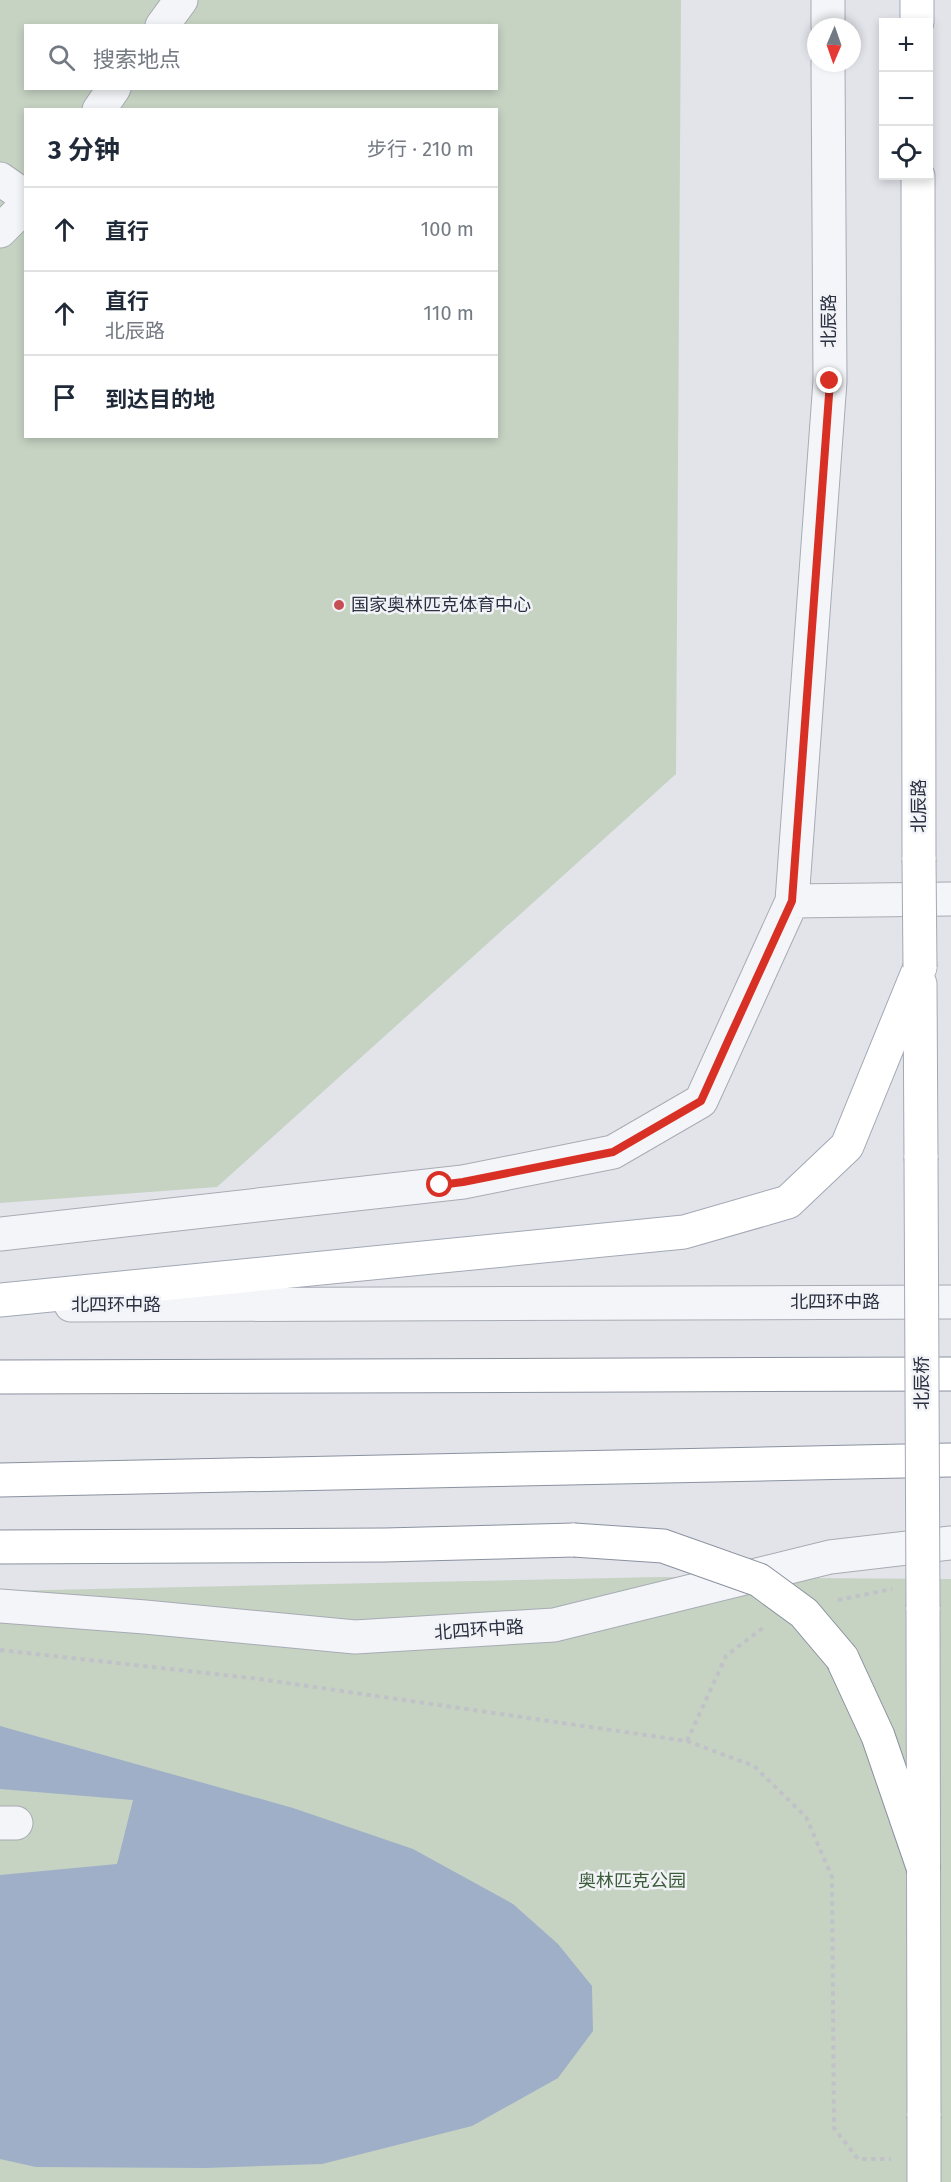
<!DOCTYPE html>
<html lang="zh">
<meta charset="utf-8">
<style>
:root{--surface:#fff;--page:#f2f2f3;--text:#1f2937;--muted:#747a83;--line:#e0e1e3}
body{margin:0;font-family:"Fira Sans","Noto Sans SC",sans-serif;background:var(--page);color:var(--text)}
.controls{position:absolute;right:18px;top:18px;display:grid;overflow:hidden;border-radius:0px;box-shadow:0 3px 9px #0003}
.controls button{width:54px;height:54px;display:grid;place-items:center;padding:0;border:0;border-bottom:2px solid var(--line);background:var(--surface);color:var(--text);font:30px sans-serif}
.compass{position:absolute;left:807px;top:18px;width:54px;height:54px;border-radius:50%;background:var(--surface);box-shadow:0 3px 9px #0003;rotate:182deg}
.stop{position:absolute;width:18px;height:18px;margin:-14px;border:4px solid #d93025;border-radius:50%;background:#fff}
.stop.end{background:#d93025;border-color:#fff;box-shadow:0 2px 6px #0008}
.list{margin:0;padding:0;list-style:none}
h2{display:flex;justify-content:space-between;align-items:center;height:78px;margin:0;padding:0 24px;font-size:26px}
h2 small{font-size:20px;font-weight:400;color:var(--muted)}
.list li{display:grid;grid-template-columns:39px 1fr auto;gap:18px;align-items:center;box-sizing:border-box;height:84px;padding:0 24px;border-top:2px solid var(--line)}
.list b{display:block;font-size:22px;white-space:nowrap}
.list p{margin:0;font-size:20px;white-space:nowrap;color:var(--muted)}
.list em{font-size:20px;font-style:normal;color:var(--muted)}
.icon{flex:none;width:33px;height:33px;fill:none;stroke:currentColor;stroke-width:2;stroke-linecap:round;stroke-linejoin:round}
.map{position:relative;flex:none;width:951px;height:2182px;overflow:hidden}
.search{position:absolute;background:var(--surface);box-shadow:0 3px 9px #0003;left:24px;top:24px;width:474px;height:66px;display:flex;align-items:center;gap:15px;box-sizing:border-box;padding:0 21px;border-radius:0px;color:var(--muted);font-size:22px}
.panel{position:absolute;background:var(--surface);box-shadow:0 3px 9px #0003;left:24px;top:108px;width:474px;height:330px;border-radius:0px}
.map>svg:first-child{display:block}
.green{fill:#c6d3c3;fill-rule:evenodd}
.water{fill:#9fafc8}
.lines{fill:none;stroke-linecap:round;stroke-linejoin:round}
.minor-casing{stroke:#a7abb4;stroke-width:35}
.major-casing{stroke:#a2a8b5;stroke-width:35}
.highway-casing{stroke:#8a919f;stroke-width:35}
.path{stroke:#c0c2c8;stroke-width:4;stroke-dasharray:4.5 4.5;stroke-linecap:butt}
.minor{stroke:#f4f5f8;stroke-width:33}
.major{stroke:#fff;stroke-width:33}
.highway{stroke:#fff;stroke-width:33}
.major-bridge-casing{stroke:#a2a8b5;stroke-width:35;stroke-linecap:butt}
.highway-bridge-casing{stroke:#8a919f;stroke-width:35;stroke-linecap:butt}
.major-bridge{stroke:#fff;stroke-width:33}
.highway-bridge{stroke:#fff;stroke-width:33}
.route{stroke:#d93025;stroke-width:8}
.poi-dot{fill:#c84e56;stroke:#f1f3f7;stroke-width:2}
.labels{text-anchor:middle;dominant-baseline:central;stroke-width:5;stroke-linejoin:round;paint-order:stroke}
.street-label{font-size:18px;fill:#2b3141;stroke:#f1f3f7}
.poi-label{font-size:18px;fill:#2b3141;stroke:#f1f3f7;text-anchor:start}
.park-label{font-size:18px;fill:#3c5c39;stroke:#f1f3f7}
</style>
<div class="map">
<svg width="951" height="2182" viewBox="0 0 951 2182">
<rect width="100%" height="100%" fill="#e2e4ea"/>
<path class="green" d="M0 0H681L676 774 217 1187 0 1203ZM26 26H496V88H26ZM26 110H496V436H26Z
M659 1577 951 1579V2182H0V1591Z"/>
<path class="water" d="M0 1726 293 1808 413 1849 513 1904 558 1944 592 1986 593 2031 558 2078 472 2126 322 2164 205 2168 36 2167 0 2159V1875L117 1864 133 1800 0 1789Z"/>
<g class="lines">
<g class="minor-casing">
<path id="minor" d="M828 0V27
M162 26 181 0
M99 110 114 88
M0 179 26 197
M0 231 26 205
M792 901 951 899
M0 1234 463 1182 613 1152 701 1101 792 901 830 381 828 63
M71 1305 951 1302
M0 1606 145 1617 355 1637 554 1625 830 1557 951 1543
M0 1823H16"/>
</g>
<g class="major-casing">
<path id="major" d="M917 0V22
M918 176 919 860
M920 984 921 1158
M0 1300 684 1232 788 1202 847 1146 920 967
M923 1607 924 2116"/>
</g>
<g class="highway-casing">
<path id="highway" d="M0 1377 951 1374
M0 1480 951 1460
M0 1547 385 1545 574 1540
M842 1658 878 1736 923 1867"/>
</g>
<path class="path" d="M838 1600 892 1589
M0 1650 259 1679 687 1741 754 1766 806 1817 832 1877 834 2128 858 2159H891
M687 1741 726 1656 760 1630 766 1627"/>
<use href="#minor" class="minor"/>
<use href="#major" class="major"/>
<use href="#highway" class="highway"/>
<g class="major-bridge-casing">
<path id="major-bridge" d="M919 860 920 967
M921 1158 923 1607
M924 2116V2182"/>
</g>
<g class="highway-bridge-casing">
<path id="highway-bridge" d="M574 1540 663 1546 759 1580 804 1613 842 1658"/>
</g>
<use href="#major-bridge" class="major-bridge"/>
<use href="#highway-bridge" class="highway-bridge"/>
</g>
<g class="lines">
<path class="route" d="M440 1185 463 1182 613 1152 701 1101 728 1041 792 901 830 381"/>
</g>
<circle class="poi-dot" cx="339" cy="605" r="6"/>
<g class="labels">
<g class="street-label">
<text transform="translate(829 321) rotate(-90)">北辰路</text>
<text transform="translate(919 806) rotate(-90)">北辰路</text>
<text x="835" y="1302">北四环中路</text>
<text x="116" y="1305">北四环中路</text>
<text transform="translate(922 1383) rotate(-90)">北辰桥</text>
<text transform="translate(479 1630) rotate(-4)">北四环中路</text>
</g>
<g class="poi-label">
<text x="351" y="605">国家奥林匹克体育中心</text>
</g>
<g class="park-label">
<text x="632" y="1881">奥林匹克公园</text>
</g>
</g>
</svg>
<div class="controls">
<button>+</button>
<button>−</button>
<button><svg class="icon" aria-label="locate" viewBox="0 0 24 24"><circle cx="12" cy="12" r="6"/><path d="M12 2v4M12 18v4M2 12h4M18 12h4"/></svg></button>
</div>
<svg class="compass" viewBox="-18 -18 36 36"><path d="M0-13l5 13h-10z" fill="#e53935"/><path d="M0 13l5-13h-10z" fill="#747a83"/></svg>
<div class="stop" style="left:440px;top:1185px"></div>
<div class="stop end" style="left:830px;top:381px"></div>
<div class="search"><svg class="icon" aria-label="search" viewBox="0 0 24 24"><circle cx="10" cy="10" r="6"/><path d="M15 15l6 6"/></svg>搜索地点</div>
<section class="panel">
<h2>3 分钟<small>步行 · 210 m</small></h2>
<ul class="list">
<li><svg class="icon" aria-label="ahead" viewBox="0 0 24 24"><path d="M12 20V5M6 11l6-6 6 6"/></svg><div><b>直行</b></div><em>100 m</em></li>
<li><svg class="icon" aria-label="ahead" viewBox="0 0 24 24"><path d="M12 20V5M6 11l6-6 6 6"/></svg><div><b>直行</b><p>北辰路</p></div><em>110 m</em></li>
<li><svg class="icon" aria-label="arrive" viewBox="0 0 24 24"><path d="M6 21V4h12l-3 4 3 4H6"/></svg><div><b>到达目的地</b></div></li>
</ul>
</section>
</div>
